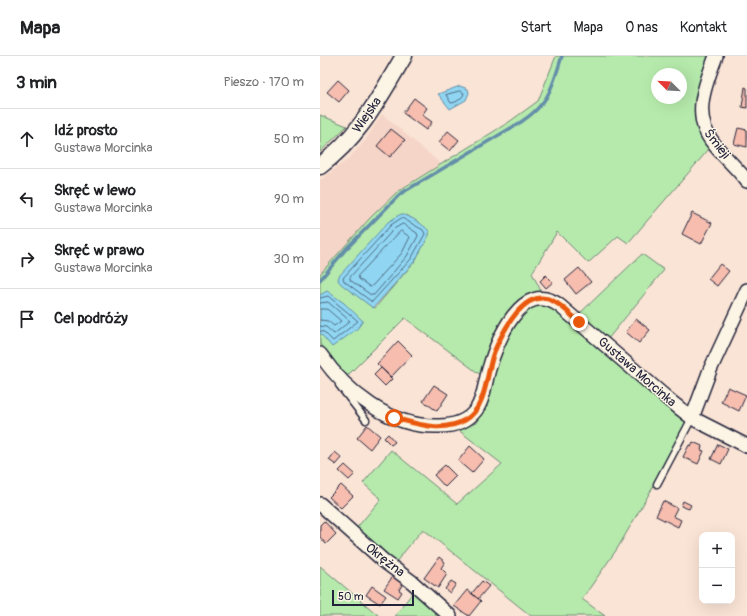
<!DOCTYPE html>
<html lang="pl">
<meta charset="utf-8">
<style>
:root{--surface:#fff;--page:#f6f6f6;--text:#202124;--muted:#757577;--line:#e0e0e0}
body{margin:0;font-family:Pangolin,sans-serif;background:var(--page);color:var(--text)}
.controls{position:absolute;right:12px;bottom:12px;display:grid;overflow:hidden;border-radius:8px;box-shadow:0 4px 16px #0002}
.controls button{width:36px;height:36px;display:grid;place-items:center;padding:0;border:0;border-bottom:1px solid var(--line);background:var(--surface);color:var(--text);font:20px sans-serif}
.compass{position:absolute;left:331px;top:12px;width:36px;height:36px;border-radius:50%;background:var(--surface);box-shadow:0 4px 16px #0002;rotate:294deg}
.scale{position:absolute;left:12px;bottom:10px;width:82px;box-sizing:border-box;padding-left:4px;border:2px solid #22223b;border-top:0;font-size:11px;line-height:14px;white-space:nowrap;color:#22223b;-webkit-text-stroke:3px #fcf5e5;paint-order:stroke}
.stop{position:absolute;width:12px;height:12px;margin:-9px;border:3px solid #ea580c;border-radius:50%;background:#fff}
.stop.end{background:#ea580c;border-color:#fff;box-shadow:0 1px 4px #0008}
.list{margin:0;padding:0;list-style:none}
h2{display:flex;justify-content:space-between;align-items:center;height:52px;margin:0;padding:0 16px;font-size:17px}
h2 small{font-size:13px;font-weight:400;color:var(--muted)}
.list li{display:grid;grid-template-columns:26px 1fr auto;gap:12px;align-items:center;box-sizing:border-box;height:60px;padding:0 16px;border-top:1px solid var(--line)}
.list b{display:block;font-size:15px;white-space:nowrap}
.list p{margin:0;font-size:13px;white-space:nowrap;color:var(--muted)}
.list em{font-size:13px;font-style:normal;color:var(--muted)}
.icon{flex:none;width:22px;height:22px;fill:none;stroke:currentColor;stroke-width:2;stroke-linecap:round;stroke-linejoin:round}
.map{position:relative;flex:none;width:427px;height:560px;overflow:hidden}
header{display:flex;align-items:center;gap:24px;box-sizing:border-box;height:56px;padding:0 20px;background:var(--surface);border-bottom:1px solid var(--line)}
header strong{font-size:19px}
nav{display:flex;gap:22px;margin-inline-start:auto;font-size:14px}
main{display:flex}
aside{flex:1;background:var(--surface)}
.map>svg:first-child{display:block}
.built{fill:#f5d5c7}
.green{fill:#b6eaac;stroke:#6c8674;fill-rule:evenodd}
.water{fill:#90d6f2;stroke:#648ea9}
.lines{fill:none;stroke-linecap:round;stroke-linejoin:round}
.shore{stroke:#4e6a84;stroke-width:1}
.stream{stroke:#648ea9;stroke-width:3.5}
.building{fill:#f7beaf;stroke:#22223b}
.service-casing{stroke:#22223b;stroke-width:9}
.minor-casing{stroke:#22223b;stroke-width:16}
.tertiary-casing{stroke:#22223b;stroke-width:19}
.service{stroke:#fcf5e5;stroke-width:6}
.minor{stroke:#fcf5e5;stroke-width:13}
.tertiary{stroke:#fcf5e5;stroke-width:16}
.route{stroke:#ea580c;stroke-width:5}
.labels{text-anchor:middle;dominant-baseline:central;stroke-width:3;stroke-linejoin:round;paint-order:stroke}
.street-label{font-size:13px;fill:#22223b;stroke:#fcf5e5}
</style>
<header>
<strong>Mapa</strong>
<nav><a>Start</a><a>Mapa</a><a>O nas</a><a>Kontakt</a></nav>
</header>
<main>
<aside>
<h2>3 min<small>Pieszo · 170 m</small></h2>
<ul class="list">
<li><svg class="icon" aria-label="ahead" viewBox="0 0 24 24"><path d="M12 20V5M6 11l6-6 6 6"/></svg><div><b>Idź prosto</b><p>Gustawa Morcinka</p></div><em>50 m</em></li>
<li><svg class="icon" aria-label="left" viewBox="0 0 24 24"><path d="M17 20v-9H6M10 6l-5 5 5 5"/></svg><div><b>Skręć w lewo</b><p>Gustawa Morcinka</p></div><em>90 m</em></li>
<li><svg class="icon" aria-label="right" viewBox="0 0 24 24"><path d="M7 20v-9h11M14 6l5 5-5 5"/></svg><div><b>Skręć w prawo</b><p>Gustawa Morcinka</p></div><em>30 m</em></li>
<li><svg class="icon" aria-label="arrive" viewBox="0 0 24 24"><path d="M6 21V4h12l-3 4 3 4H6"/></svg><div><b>Cel podróży</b></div></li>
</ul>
</aside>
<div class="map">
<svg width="427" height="560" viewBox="0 0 427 560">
<rect width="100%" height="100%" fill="#fae4d5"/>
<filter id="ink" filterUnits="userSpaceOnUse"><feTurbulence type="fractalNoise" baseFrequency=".025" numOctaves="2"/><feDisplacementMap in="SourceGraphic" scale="8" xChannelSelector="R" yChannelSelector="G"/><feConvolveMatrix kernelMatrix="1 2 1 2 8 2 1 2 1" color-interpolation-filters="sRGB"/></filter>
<g filter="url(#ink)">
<path class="built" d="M62 58 121 108 89 127 68 144 0 218V124L27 104 45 85Z"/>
<path class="green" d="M236 0H393L382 80 389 93 308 187 298 180 268 207 237 176 212 217 222 237 214 240 162 320 85 262 26 321 15 309 0 288V218L50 162 78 135 189 66 218 45ZM337 18H361V42H337ZM87 159 109 175V179L95 205 55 252 48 248 18 224Z
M0 59 27 70 0 96Z
M322 198 344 214 287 284 257 260Z
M229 248 323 328 369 369 297 493 262 543 285 560H211L103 473 75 507 34 475 61 443 43 427 71 394 137 448 182 408 137 373 156 367C159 361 162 354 165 348 174 323 184 271 205 256 212 251 221 249 229 248Z
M0 510 59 560H0Z
M96 532 128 560H75Z"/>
<path class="water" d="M140 30 148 33 149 37 146 44 130 53 118 38Z
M81 158C90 160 103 168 109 175V179L95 205 53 252 21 228 18 224 19 220 68 166Z
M7 235 24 247 43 265 37 273 12 291 0 277V239Z"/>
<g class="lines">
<path class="shore" d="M140 35 144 37C143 42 136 47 131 47L126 39Z
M82 162 103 174 105 178 91 203 52 246 24 225 23 222 71 169Z
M83 168 97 177 98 180 87 200 54 239H51L30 224V221L74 173Z
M81 175 90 181 82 197 52 230 50 231 39 223 38 220Z
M0 242 8 240 38 265 13 285 4 276 0 275
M0 247 8 246 30 265 14 278 6 271 0 270
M0 253H7L21 265 14 270 8 265 0 264"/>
<path class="stream" d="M0 224 26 193 80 138 201 66C230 47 232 31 242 0"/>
</g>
<path class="building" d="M18 24 29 34 19 46 7 36Z
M425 31 427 32V52L422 51Z
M94 42 107 52 102 59 112 66 106 74 83 57Z
M418 72 427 74V91L414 88Z
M71 73 85 84 70 101 57 90Z
M128 75 139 84 130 95 119 86Z
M372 157 392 167 381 188 362 178Z
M400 208 409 215 397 230 388 223Z
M259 212 271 226 256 238 245 224Z
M226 219 233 226 226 232 220 225Z
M316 263 330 274 319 287 306 276Z
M78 285 92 299 71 321 57 308Z
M61 312 72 323 65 330 54 319Z
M114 329 128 338 117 355 103 345Z
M408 331 426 339 419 355 401 346Z
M47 369 60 380 50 393 37 382Z
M68 378 75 386 71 389 64 382Z
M373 386 382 390 381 394 384 395 378 408 363 401 369 389 371 390Z
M398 388 408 393 401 408 391 403Z
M150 390 164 403 152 417 138 405Z
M15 396 22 402 16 409 9 404Z
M25 409 35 418 29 424 19 415Z
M125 409 136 420 125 431 114 419Z
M21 429 33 440 21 452 9 441Z
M343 445 357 452 353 460 361 464 358 471 336 460Z
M363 445 371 449 369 453 361 450Z
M4 465 16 478 6 488 0 481V469Z
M119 501 125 506 121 512 127 518 118 532 104 522Z
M75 517 85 524 79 534 82 536 78 542 64 533Z
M131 525 136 528 130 537 125 533Z
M162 525 169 530 158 543 152 537Z
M52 530 66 540 60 548 46 539Z
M147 534 161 545 149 560 134 550Z"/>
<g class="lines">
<g class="service-casing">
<path id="service" d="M19 329 46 364
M337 428 372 362"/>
</g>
<g class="minor-casing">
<path id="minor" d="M396 0C385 29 371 61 394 88 404 101 417 112 427 125
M0 298C26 336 70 372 119 370 133 370 147 366 156 354 164 343 165 326 169 313 177 285 202 221 240 250L349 344 372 362 427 390
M372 362 390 314 427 234
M0 448 65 506 92 526 130 560"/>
</g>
<g class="tertiary-casing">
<path id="tertiary" d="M0 110C40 80 59 42 84 0"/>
</g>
<use href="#service" class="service"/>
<use href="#minor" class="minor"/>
<use href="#tertiary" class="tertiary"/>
</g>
</g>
<g class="lines" filter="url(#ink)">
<path class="route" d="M74 362C97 368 122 377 145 364 167 352 166 317 174 296 183 275 205 230 233 245 243 250 251 259 259 266"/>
</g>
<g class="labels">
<g class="street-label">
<text transform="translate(47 59) rotate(-56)">Wiejska</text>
<text transform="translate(397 88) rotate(52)">Śmieji</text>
<text transform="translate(317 316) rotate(41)">Gustawa Morcinka</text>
<text transform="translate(65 504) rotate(38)">Okrężna</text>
</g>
</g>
</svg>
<div class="controls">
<button>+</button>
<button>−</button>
</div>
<svg class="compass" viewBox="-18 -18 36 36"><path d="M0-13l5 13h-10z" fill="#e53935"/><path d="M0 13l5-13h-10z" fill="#757577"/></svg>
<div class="scale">50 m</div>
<div class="stop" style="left:74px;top:362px"></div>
<div class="stop end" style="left:259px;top:266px"></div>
</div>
</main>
